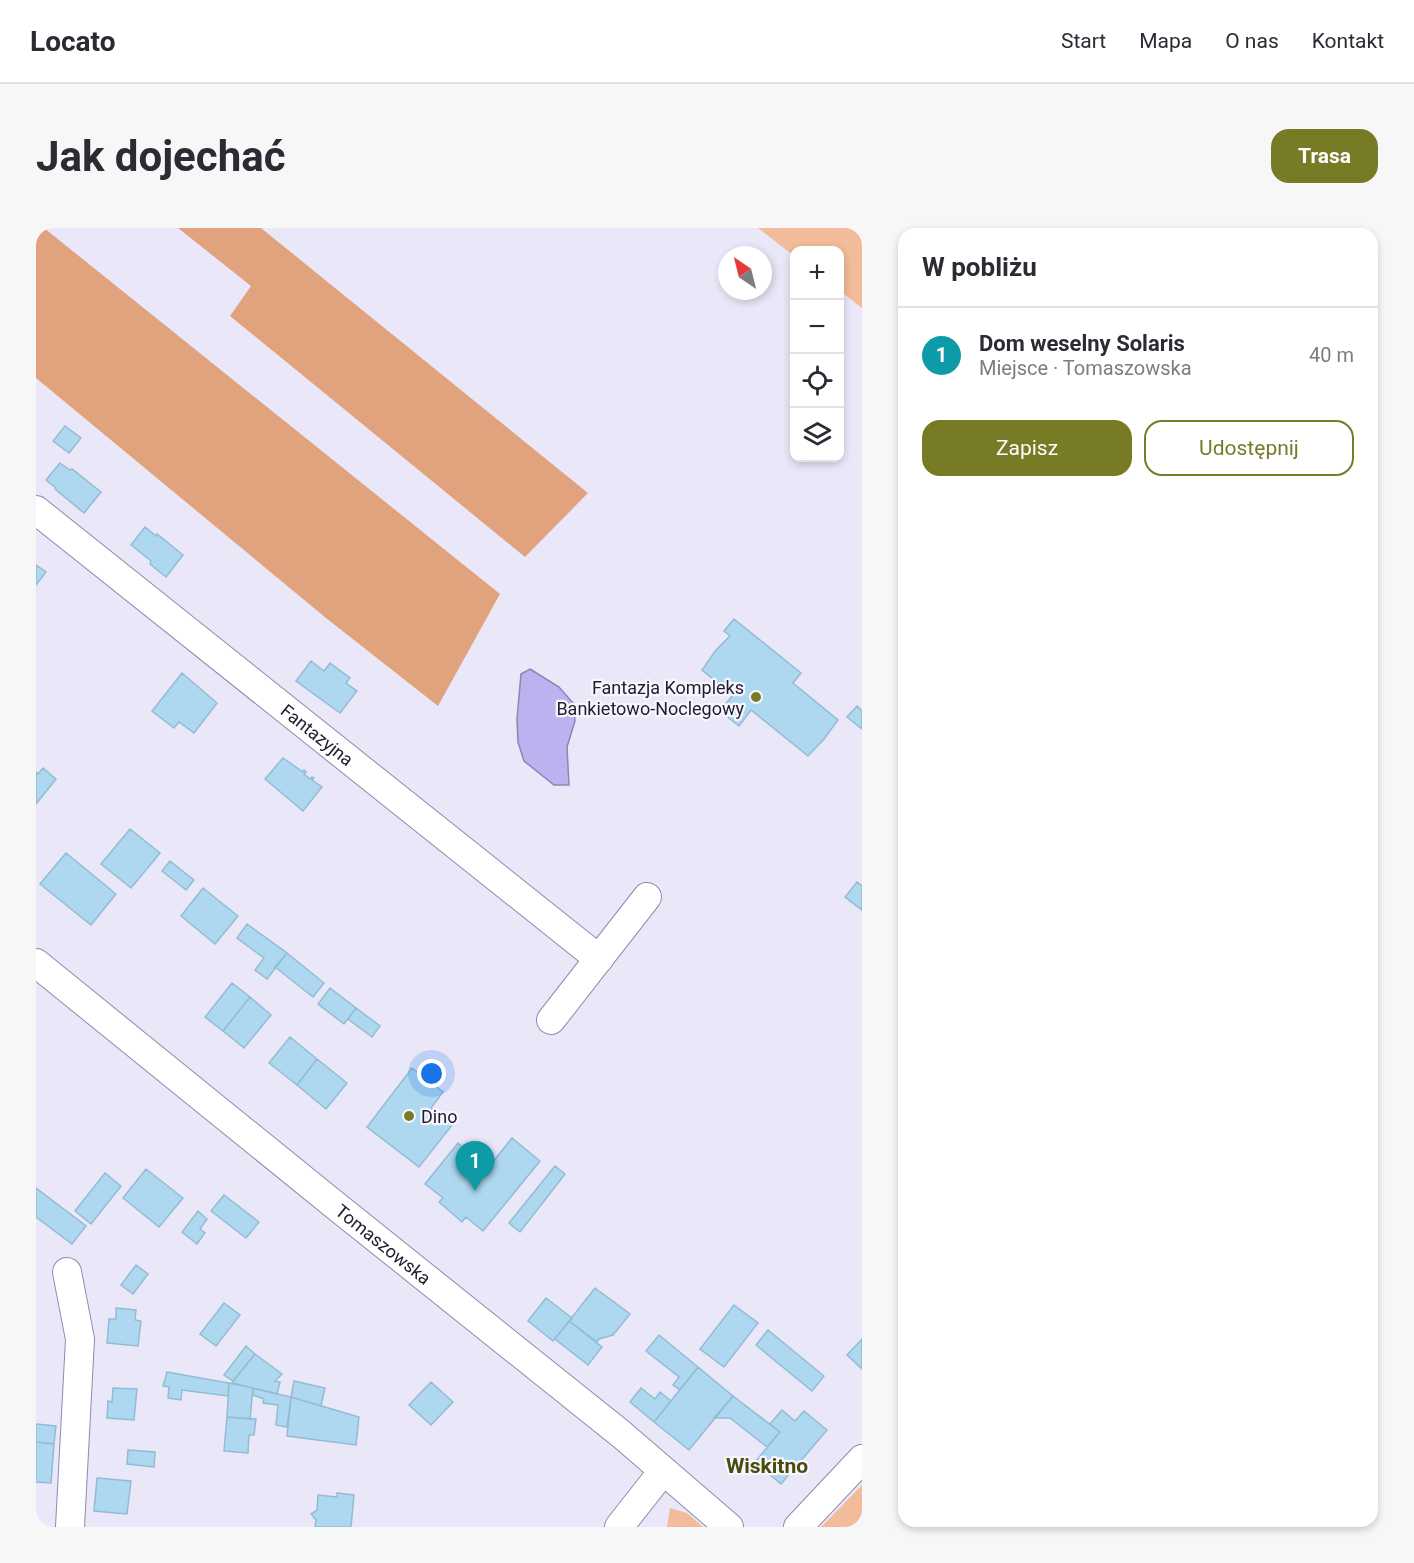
<!DOCTYPE html>
<html lang="pl">
<meta charset="utf-8">
<style>
:root{--surface:#fff;--page:#f7f7f7;--text:#2b2b33;--muted:#7c7c81;--line:#e1e1e2;--accent:#777b25}
body{margin:0;font-family:Roboto,sans-serif;background:var(--page);color:var(--text)}
.controls{position:absolute;right:18px;top:18px;display:grid;overflow:hidden;border-radius:12px;box-shadow:0 3px 9px #0003}
.controls button{width:54px;height:54px;display:grid;place-items:center;padding:0;border:0;border-bottom:2px solid var(--line);background:var(--surface);color:var(--text);font:30px sans-serif}
.compass{position:absolute;left:682px;top:18px;width:54px;height:54px;border-radius:50%;background:var(--surface);box-shadow:0 3px 9px #0003;rotate:325deg}
.you{position:absolute;left:396px;top:846px;width:21px;height:21px;margin:-15px;border:4px solid #fff;border-radius:50%;background:#1a73e8;box-shadow:0 0 0 9px #1a73e833}
.badge{display:grid;place-items:center;width:39px;height:39px;border-radius:50%;background:var(--accent);color:#fff;font-size:20px;font-weight:700}
.pin{position:absolute;translate:-50% -50px;filter:drop-shadow(0 2px 3px #0008)}
.pin::after{content:'';position:absolute;top:32px;width:21px;height:18px;background:inherit;clip-path:polygon(0 0,100% 0,50% 100%)}
.list{margin:0;padding:0;list-style:none}
h2{display:flex;justify-content:space-between;align-items:center;height:78px;margin:0;padding:0 24px;font-size:26px}
h2 small{font-size:20px;font-weight:400;color:var(--muted)}
.list li{display:grid;grid-template-columns:39px 1fr auto;gap:18px;align-items:center;box-sizing:border-box;height:96px;padding:0 24px;border-top:2px solid var(--line)}
.list b{display:block;font-size:22px;white-space:nowrap}
.list p{margin:0;font-size:20px;white-space:nowrap;color:var(--muted)}
.list em{font-size:20px;font-style:normal;color:var(--muted)}
.actions{display:flex;gap:12px;padding:18px 24px}
.actions a{flex:1;padding:14px 0;border:2px solid var(--accent);border-radius:18px;text-align:center;font-size:21px;color:var(--accent)}
.actions .main{background:var(--accent);color:#fff}
.icon{flex:none;width:33px;height:33px;fill:none;stroke:currentColor;stroke-width:2;stroke-linecap:round;stroke-linejoin:round}
.map{position:relative;flex:none;width:826px;height:1299px;overflow:hidden;border-radius:18px}
header{display:flex;align-items:center;gap:36px;box-sizing:border-box;height:84px;padding:0 30px;background:var(--surface);border-bottom:2px solid var(--line)}
header strong{font-size:28px}
nav{display:flex;gap:33px;margin-inline-start:auto;font-size:21px}
.intro{display:flex;align-items:center;justify-content:space-between;box-sizing:border-box;height:144px;padding:0 36px}
h1{margin:0;font-size:42px}
.button{padding:15px 27px;border-radius:18px;background:var(--accent);color:#fff;font-size:21px;font-weight:700}
main{display:flex;gap:36px;padding:0 36px}
aside{flex:1;background:var(--surface);border-radius:18px;box-shadow:0 3px 9px #0003}
.map>svg:first-child{display:block}
.green{fill:#f2bb9a}
.forest{fill:#e0a37e}
.water{fill:#bdb2f0;stroke:#8e85b5;stroke-width:1.5}
.building{fill:#add8ef;stroke:#92bcd3;stroke-width:1.5}
.lines{fill:none;stroke-linecap:round;stroke-linejoin:round}
.minor-casing{stroke:#8f89ae;stroke-width:30}
.minor{stroke:#fff;stroke-width:28}
.poi-dot{fill:#777b25;stroke:#f7f6ff;stroke-width:2}
.labels{text-anchor:middle;dominant-baseline:central;stroke-width:4.5;stroke-linejoin:round;paint-order:stroke}
.poi-label{font-size:18px;fill:#201d2c;stroke:#f7f6ff;text-anchor:end}
.street-label{font-size:18px;fill:#201d2c;stroke:#f7f6ff}
.quarter-label{font-size:21px;font-weight:bold;fill:#484b0e;stroke:#f7f6ff}
</style>
<header>
<strong>Locato</strong>
<nav><a>Start</a><a>Mapa</a><a>O nas</a><a>Kontakt</a></nav>
</header>
<div class="intro"><h1>Jak dojechać</h1><a class="button">Trasa</a></div>
<main>
<div class="map">
<svg width="826" height="1299" viewBox="0 0 826 1299">
<rect width="100%" height="100%" fill="#eae8f8"/>
<path class="green" d="M722 0H826V80L804 63V22H758V28Z
M826 1257V1299H785Z
M634 1280 651 1285 667 1299H631Z"/>
<path class="forest" d="M0 0H8L464 366 402 478 290 390 0 150Z
M142 0H225L552 265 489 329 194 88 215 58Z"/>
<path class="water" d="M494 441 523 459 537 475 539 493 531 519 533 557H518L488 533 482 514 481 491 485 446Z"/>
<path class="building" d="M29 198 45 210 33 225 17 213Z
M24 235 34 242 36 241 65 264 48 285 19 261 20 260 10 252Z
M109 299 120 308 121 306 147 327 130 349 114 336 115 333 95 317Z
M0 337 10 344 0 357Z
M698 391 765 445 757 455 802 492 788 511 772 528 715 482 703 498 684 483 697 467 666 442 680 422 694 408 688 403Z
M275 433 288 443 294 435 314 450 310 455 321 463 304 485 260 453Z
M146 445 181 475 158 505 143 494 138 500 116 483Z
M821 478 826 483V501L811 489Z
M247 530 267 544 268 542 270 544 268 546 274 551 276 549 278 550 276 552 286 559 267 583 229 551Z
M7 540 20 551 0 576V544L2 546Z
M94 601 124 625 95 660 65 636Z
M30 625 80 666 55 697 4 656Z
M134 633 158 652 150 662 126 643Z
M821 654 826 658V682L809 669Z
M167 660 202 688 179 716 145 688Z
M211 696 251 725 231 751 219 742 228 730 201 710Z
M251 725 288 755 277 769 239 739Z
M196 755 214 769 187 803 169 789Z
M294 760 320 780 308 796 282 776Z
M214 769 235 787 208 820 187 803Z
M320 780 344 798 336 809 312 791Z
M254 809 281 831 261 857 233 835Z
M281 831 311 855 290 881 261 857Z
M376 840 407 864 395 880 417 896 383 939 331 899Z
M476 910 504 933 447 1003 430 989 426 994 403 974 407 970 389 956 422 915 452 940Z
M519 938 529 946 484 1004 473 995Z
M110 941 147 970 123 999 87 970Z
M69 945 85 958 55 996 39 983Z
M0 960 50 998 36 1016 0 989Z
M188 967 223 994 210 1010 175 983Z
M162 983 171 991 164 1001 169 1005 161 1016 146 1004Z
M100 1037 112 1046 97 1066 85 1057Z
M559 1060 594 1086 577 1107 563 1111 561 1114 533 1093Z
M510 1070 536 1090 517 1113 492 1093Z
M188 1075 204 1087 180 1118 164 1106Z
M698 1077 722 1095 688 1139 664 1121Z
M80 1080 100 1082 99 1092 105 1093 102 1118 71 1115 73 1091H80Z
M533 1093 566 1119 552 1137 519 1111Z
M732 1102 788 1148 776 1163 720 1117Z
M623 1107 662 1139 644 1162 637 1157 643 1149 610 1123Z
M826 1111V1141L811 1127Z
M210 1118 219 1126 197 1153 188 1147Z
M219 1126 246 1146 239 1153 244 1154 241 1166 196 1155Z
M662 1139 697 1168 653 1222 618 1194Z
M131 1144 193 1155 192 1168 146 1162 145 1172 132 1170 133 1159 127 1158Z
M258 1153 289 1160 285 1178 255 1169Z
M395 1154 417 1174 395 1197 373 1177Z
M193 1155 217 1160 214 1191 191 1189Z
M77 1160 101 1161 98 1192 71 1190 72 1173 76 1174Z
M217 1160 255 1169 251 1199 240 1197 242 1177 227 1175 228 1171 217 1167Z
M605 1160 619 1171 624 1164 635 1173 618 1194 594 1174Z
M697 1168 744 1204 731 1219 694 1190H678Z
M255 1169 323 1189 320 1217 251 1208Z
M746 1182 759 1193 768 1183 791 1202 745 1256 719 1234 744 1204 734 1196Z
M191 1189 220 1191 218 1207H213L212 1225 188 1223Z
M0 1196 20 1198 18 1216 0 1214Z
M0 1214 18 1216 15 1255 0 1254Z
M92 1222 119 1224 118 1239 91 1236Z
M61 1250 95 1253 91 1286 58 1283Z
M301 1265 318 1267 315 1299H279L280 1292 275 1286 281 1282 282 1267 301 1269Z"/>
<g class="lines">
<g class="minor-casing">
<g id="minor">
<path id="s1" d="M0 282 563 731"/>
<path id="s2" d="M0 735 300 978 585 1206 693 1299"/>
<path d="M515 792 611 669"/>
<path d="M31 1044 44 1111 34 1299"/>
<path d="M583 1299 627 1243"/>
<path d="M762 1299 826 1231"/>
</g>
</g>
<use href="#minor" class="minor"/>
</g>
<g class="poi-dot">
<circle cx="720" cy="469" r="6"/>
<circle cx="373" cy="888" r="6"/>
</g>
<g class="labels">
<g class="poi-label">
<text x="708" y="459">Fantazja Kompleks<tspan x="708" dy="21">Bankietowo-Noclegowy</tspan></text>
<text x="385" y="888" text-anchor="start">Dino</text>
</g>
<g class="street-label">
<text stroke="none"><textPath href="#s1" startOffset="360">Fantazyjna</textPath></text>
<text stroke="none"><textPath href="#s2" startOffset="447">Tomaszowska</textPath></text>
</g>
<g class="quarter-label">
<text x="731" y="1238">Wiskitno</text>
</g>
</g>
</svg>
<div class="controls">
<button>+</button>
<button>−</button>
<button><svg class="icon" aria-label="locate" viewBox="0 0 24 24"><circle cx="12" cy="12" r="6"/><path d="M12 2v4M12 18v4M2 12h4M18 12h4"/></svg></button>
<button><svg class="icon" aria-label="layers" viewBox="0 0 24 24"><path d="M12 4l9 5-9 5-9-5zM3 14l9 5 9-5"/></svg></button>
</div>
<svg class="compass" viewBox="-18 -18 36 36"><path d="M0-13l5 13h-10z" fill="#e53935"/><path d="M0 13l5-13h-10z" fill="#7c7c81"/></svg>
<div class="you"></div>
<div class="pin badge" style="left:439px;top:963px;background:#0f9aa8">1</div>
</div>
<aside>
<h2>W pobliżu<small></small></h2>
<ul class="list">
<li><span class="badge" style="background:#0f9aa8">1</span><div><b>Dom weselny Solaris</b><p>Miejsce · Tomaszowska</p></div><em>40 m</em></li>
</ul>
<div class="actions"><a class="main">Zapisz</a><a>Udostępnij</a></div>
</aside>
</main>
